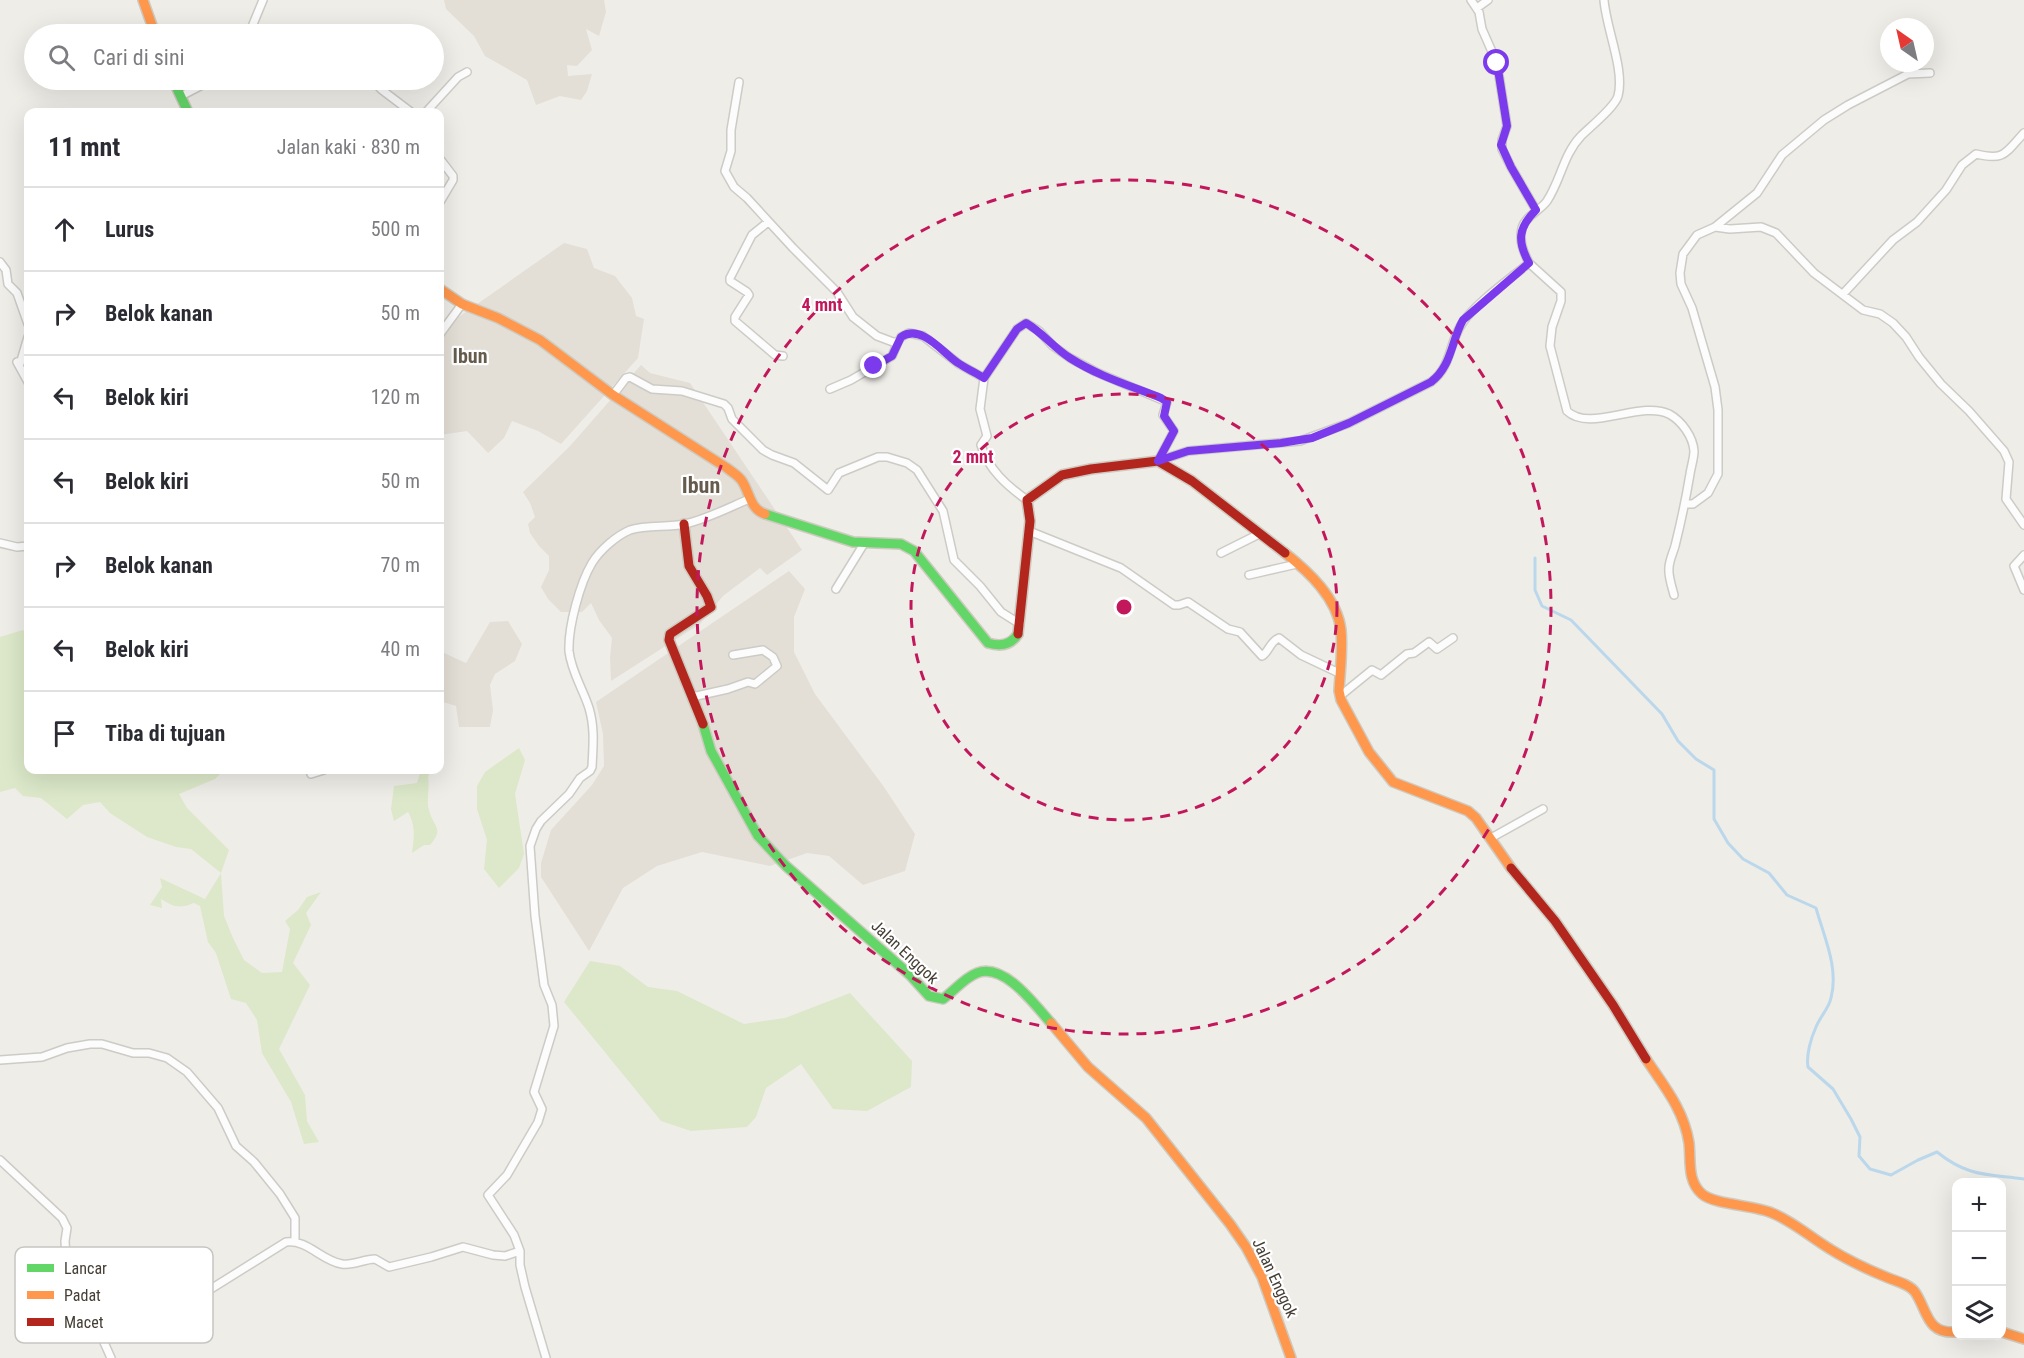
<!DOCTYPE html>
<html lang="id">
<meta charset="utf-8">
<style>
:root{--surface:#fff;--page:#f7f7f7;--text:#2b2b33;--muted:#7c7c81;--line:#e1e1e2}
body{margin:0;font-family:"Roboto Condensed",sans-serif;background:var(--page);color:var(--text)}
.controls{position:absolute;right:18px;bottom:18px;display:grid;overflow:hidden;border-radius:12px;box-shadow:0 6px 24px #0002}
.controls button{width:54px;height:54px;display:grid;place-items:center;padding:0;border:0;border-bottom:2px solid var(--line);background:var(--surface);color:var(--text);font:30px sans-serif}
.compass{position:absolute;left:1880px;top:18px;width:54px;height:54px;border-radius:50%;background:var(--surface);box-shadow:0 6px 24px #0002;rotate:326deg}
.stop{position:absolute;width:18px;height:18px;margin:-14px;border:4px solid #7c3aed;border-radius:50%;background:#fff}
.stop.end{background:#7c3aed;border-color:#fff;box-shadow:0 2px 6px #0008}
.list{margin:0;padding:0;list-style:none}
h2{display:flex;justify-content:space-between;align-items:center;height:78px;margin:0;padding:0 24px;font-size:26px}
h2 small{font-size:20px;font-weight:400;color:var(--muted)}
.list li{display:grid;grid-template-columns:39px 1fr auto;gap:18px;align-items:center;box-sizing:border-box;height:84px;padding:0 24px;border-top:2px solid var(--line)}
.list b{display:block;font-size:22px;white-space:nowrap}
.list em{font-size:20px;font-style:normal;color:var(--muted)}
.icon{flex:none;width:33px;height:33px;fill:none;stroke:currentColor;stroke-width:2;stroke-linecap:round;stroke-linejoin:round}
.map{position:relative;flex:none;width:2024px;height:1358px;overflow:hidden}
.search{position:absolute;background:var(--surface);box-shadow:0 6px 24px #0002;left:24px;top:24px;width:420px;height:66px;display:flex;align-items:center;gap:15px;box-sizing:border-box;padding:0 21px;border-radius:33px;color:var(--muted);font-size:22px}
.panel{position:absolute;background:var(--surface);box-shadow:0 6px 24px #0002;left:24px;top:108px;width:420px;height:666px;border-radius:12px}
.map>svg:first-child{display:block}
.residential{fill:#e3dfd6}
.green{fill:#dce8c9}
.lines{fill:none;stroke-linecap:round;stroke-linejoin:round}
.stream{stroke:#bad7eb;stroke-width:3}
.street-casing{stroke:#cdcbc6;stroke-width:10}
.fast-casing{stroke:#cecabf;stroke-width:12}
.slow-casing{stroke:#cecabf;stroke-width:12}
.jam-casing{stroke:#cecabf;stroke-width:12}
.street{stroke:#fdfcfc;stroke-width:7}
.fast{stroke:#63d668;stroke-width:9}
.slow{stroke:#ff974d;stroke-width:9}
.jam{stroke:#b3261e;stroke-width:9}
.route{stroke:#7c3aed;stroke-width:8}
.ring{fill:none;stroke:#c2185b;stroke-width:3;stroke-dasharray:10 8}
.labels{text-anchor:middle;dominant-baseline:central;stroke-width:4.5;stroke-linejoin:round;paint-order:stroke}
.street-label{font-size:16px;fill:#443e35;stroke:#fff}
.quarter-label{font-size:20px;font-weight:bold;fill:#665c4d;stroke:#fff}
.district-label{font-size:22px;font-weight:bold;fill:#665c4d;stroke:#fff}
.key{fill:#fff;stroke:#c7c5c2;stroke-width:1.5}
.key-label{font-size:16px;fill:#443e35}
.centre{fill:#c2185b;stroke:#fff;stroke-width:3}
.ring-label{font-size:18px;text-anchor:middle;font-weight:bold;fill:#c2185b;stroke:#fff;stroke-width:4.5;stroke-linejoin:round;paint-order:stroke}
</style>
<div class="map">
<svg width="2024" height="1358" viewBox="0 0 2024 1358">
<rect width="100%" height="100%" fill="#efede8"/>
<path class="residential" d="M444 0H604L606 12 599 36 586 29 592 50 577 66 567 65 568 76 592 74 587 91 581 100 560 96 536 105 527 80 485 56 474 36 446 9Z
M564 243 587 249 594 268 615 276 632 298 636 316 644 319 638 358 561 444 538 431 512 421 504 438 488 453 467 431 440 435V330Z
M641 365 650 373 690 383 802 550 767 575 760 568 723 596 700 624 611 681 610 658 612 638 599 620 591 603 582 612H561L548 599 541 587 549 570V556L539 546 530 533 528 524 535 517 530 503 523 492 570 446Z
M789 571 805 589 794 617V652L815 694 884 787 915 834 905 871 863 885 829 856 807 853 770 866 702 852 657 866 623 888 589 951 541 877V863L551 830 592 785 604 766 603 734 596 702Z
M508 621 522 644 515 661 495 674 490 685 493 710 490 727H459L456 706 443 702 440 678V644L442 652 466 663 490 622Z"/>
<path class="green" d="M23 630 28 635V770H224L215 779 179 794 187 808 229 850 221 873 224 916 233 938 244 960 262 973 282 972 290 929 285 921 298 910 307 897 321 892 306 913 311 925 293 963 310 985 279 1049 305 1095 307 1121 319 1142 304 1144 291 1102 262 1053 257 1020 246 1003 231 999 216 953 208 942 200 906 194 903C179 909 174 907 161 899L162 908 150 905 162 887 160 878 205 899 221 873 191 849 176 847 147 837 110 813 100 802 83 805 67 819 41 798 23 796 15 788 0 792V637Z
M519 748 525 760 515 794 524 854 519 868 499 888 484 869 487 840 477 809V786L485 772Z
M421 770H432L428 776C430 787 426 801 429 810 433 827 445 828 430 845H424L412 853C414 838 416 826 408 812L394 821 391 809 394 786 417 783Z
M590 961 620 966 648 987 677 991 744 1024 785 1018 850 993 912 1061 911 1087 867 1111 833 1109 801 1064 766 1088 756 1117 747 1127 691 1131 661 1121 564 1002Z"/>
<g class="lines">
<path class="stream" d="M1535 558V590L1542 606 1571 620 1662 714 1678 741 1696 759 1714 770V819L1728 843 1743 859 1769 873 1787 895 1816 908C1824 937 1839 968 1831 998 1829 1008 1820 1017 1816 1027 1811 1038 1806 1055 1808 1067L1833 1089 1851 1119 1860 1137 1859 1156 1870 1169 1891 1175 1918 1160 1937 1152C1968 1177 1987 1174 2024 1179"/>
<g class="street-casing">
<path id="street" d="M1471 0 1479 12 1482 29 1497 63 1507 126 1502 140V149L1511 167 1536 210
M1477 8 1488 0
M249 34 263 0
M372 80 382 90 411 112
M739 82 731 130V151L725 171 734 187 747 198 793 248 837 292 853 317 877 336 893 342H898L901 337 909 333 923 336 959 364 984 378 980 409 987 436 981 445C988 469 1007 486 1027 500
M181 96 212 80
M426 112 458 77 467 72
M440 159 453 176V180L440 202
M768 222 752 235 730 278V281L747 292 749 295 735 317V321L775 355 783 356
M1715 227 1757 193 1782 155 1824 120 1848 105 1908 74 1930 73
M0 262 6 270 8 284 17 293 28 324
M1529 263 1561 292V301L1552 327 1550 346 1567 411C1590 433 1640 400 1669 414 1682 421 1693 437 1694 451 1694 458 1691 467 1690 474 1686 498 1681 522 1675 546 1673 553 1669 561 1669 568 1668 576 1672 587 1674 595
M1843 294 1893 240 1917 222 1946 190 1962 165 1976 154C2005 161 2005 153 2024 133
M440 334 462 304
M17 362 28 382
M20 364 28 337
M984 378 1017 329 1026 323 1039 331 1053 346 1070 358 1096 372 1167 402 1163 415 1174 431 1158 461
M830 389 851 380 892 356 898 342
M613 395 626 378 630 377 652 389 682 391 724 404 728 408 732 419 763 450 772 455 794 463 828 490 839 473 878 457H887L907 463 917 470 943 511 954 560 980 586 1001 612 1020 624
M1158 461 1188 451 1300 441 1349 423 1431 382C1453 365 1448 343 1463 322 1475 304 1511 278 1529 263 1523 251 1519 241 1522 228 1526 215 1540 211 1547 201 1561 180 1563 155 1581 136 1590 127 1615 107 1618 96 1625 70 1606 28 1604 0
M1685 504H1693L1708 493 1718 474V410L1715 387 1692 308 1681 284 1680 273 1683 254 1697 235 1715 227 1730 229 1761 227 1776 233 1814 273 1863 310 1880 314 1893 323 1906 337 1919 357 1941 384 1969 411 2004 451 2009 462 2006 499 2024 525
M1029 531 1121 568 1174 605H1179L1188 602 1228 629 1240 632 1262 656C1269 652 1270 641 1279 638L1301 655 1339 673
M0 543 17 547 28 546
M1221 553 1259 534
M2024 555 2014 566 2024 590
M1249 575 1297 564
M836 589 865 542
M1340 696 1372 670 1381 675 1407 654 1414 653 1429 642 1437 649 1453 638
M692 697 728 689 748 682 755 684 777 666 773 657 763 650 733 655
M311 774 324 770
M1491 838 1543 809
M0 1060 42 1057 67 1048 90 1044H102L133 1053H149L167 1058 187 1072 218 1108 236 1146 254 1162 280 1194 295 1218V1241
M0 1160 62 1218 67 1228 65 1241 66 1257 111 1358
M97 1328 134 1311 154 1305 182 1307 286 1242C307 1239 322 1261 342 1264 353 1266 364 1259 375 1259L389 1267 431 1257 463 1247 493 1255 505 1256 520 1251
M546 1358 525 1287 520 1265V1251L514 1235 488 1195 507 1175 538 1122 542 1109 534 1092 554 1026 552 1005 544 985 535 916 530 846 536 829 541 821 569 794 580 778 590 771 592 767C593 746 595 728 589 708 583 689 571 671 569 651 568 627 580 583 592 563 600 550 616 536 630 530 647 524 667 528 685 524 707 519 728 508 749 499"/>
</g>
<g class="fast-casing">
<path id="fast" d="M173 80 188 112
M765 514 853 542 901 544 914 551 988 643C1001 647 1011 645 1018 634
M703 724 711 751 758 836 786 866 910 975 929 996 943 999C954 991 964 978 977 973 1004 962 1035 1005 1051 1023"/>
</g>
<g class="slow-casing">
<path id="slow" d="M143 0 155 34
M440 289 462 304 498 318 540 340 613 395 727 468C732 472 739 476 742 481 750 493 750 509 765 514
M1285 553C1309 572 1337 598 1341 630 1343 650 1340 672 1339 691L1341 700 1369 752 1393 782 1468 811 1476 818 1511 868
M1051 1023 1088 1067 1146 1118 1230 1224 1246 1247 1262 1277 1291 1358
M1646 1059C1664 1086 1684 1110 1689 1143 1691 1161 1687 1181 1702 1194 1715 1205 1754 1205 1772 1213 1794 1222 1810 1237 1830 1249 1849 1261 1871 1271 1891 1279 1899 1282 1910 1285 1915 1292 1928 1311 1926 1334 1956 1332
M2002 1332 2024 1339"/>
</g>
<g class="jam-casing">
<path id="jam" d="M684 524 689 566 707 596 711 607 670 634 669 640 703 724
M1018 634 1030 521 1027 500 1062 475 1091 469 1158 461 1192 481 1285 553
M1511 868 1555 921 1613 1005 1646 1059"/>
</g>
<use href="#street" class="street"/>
<use href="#fast" class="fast"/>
<use href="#slow" class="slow"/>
<use href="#jam" class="jam"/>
</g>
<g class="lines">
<path class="route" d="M874 366 892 356 901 337C921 323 943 353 958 363 967 369 976 373 984 378L1017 329 1026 323C1043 333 1054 348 1070 358 1098 376 1131 386 1161 398L1167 402 1164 416 1174 431 1158 461 1188 451 1281 443 1312 438 1349 423 1431 382C1452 366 1451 341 1463 320L1529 263C1517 241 1518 228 1536 210L1511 167 1501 145 1507 126 1497 63"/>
</g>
<g class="ring">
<circle cx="1124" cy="607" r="213"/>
<circle cx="1124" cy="607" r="427"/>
</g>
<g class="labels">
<g class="street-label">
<text transform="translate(905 952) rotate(43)">Jalan Enggok</text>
<text transform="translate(1275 1278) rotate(65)">Jalan Enggok</text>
</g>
<g class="quarter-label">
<text x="470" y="356">Ibun</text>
</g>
<g class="district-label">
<text x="701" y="485">Ibun</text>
</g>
</g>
<rect x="15" y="1247" width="198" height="96" rx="9" class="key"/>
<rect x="27" y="1264" width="27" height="8" fill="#63d668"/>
<rect x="27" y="1291" width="27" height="8" fill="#ff974d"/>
<rect x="27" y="1318" width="27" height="8" fill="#b3261e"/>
<g class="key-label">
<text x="64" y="1274">Lancar</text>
<text x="64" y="1301">Padat</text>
<text x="64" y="1328">Macet</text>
</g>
<circle cx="1124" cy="607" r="9" class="centre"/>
<g class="ring-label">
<text x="822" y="311">4 mnt</text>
<text x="973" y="463">2 mnt</text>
</g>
</svg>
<div class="controls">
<button>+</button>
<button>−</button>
<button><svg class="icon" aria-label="layers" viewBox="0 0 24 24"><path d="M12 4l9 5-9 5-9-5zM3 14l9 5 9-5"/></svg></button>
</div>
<svg class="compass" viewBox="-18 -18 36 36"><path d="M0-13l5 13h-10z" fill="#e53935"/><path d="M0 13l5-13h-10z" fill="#7c7c81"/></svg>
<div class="stop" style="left:1497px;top:63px"></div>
<div class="stop end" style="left:874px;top:366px"></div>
<div class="search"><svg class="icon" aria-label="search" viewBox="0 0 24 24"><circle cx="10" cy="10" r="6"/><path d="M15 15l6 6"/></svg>Cari di sini</div>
<section class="panel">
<h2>11 mnt<small>Jalan kaki · 830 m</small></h2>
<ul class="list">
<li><svg class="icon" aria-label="ahead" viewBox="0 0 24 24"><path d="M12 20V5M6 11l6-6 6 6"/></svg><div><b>Lurus</b></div><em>500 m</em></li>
<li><svg class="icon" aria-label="right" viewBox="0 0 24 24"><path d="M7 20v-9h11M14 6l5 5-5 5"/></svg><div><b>Belok kanan</b></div><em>50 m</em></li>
<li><svg class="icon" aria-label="left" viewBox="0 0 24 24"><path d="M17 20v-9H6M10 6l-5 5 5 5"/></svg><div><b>Belok kiri</b></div><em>120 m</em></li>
<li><svg class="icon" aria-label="left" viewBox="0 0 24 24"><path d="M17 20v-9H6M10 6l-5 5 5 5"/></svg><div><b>Belok kiri</b></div><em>50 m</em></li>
<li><svg class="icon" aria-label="right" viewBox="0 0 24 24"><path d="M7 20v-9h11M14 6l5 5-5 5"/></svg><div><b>Belok kanan</b></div><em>70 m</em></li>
<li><svg class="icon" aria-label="left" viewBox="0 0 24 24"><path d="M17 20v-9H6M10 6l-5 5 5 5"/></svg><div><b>Belok kiri</b></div><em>40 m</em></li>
<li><svg class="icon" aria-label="arrive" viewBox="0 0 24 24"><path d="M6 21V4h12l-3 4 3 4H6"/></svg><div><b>Tiba di tujuan</b></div></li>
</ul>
</section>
</div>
